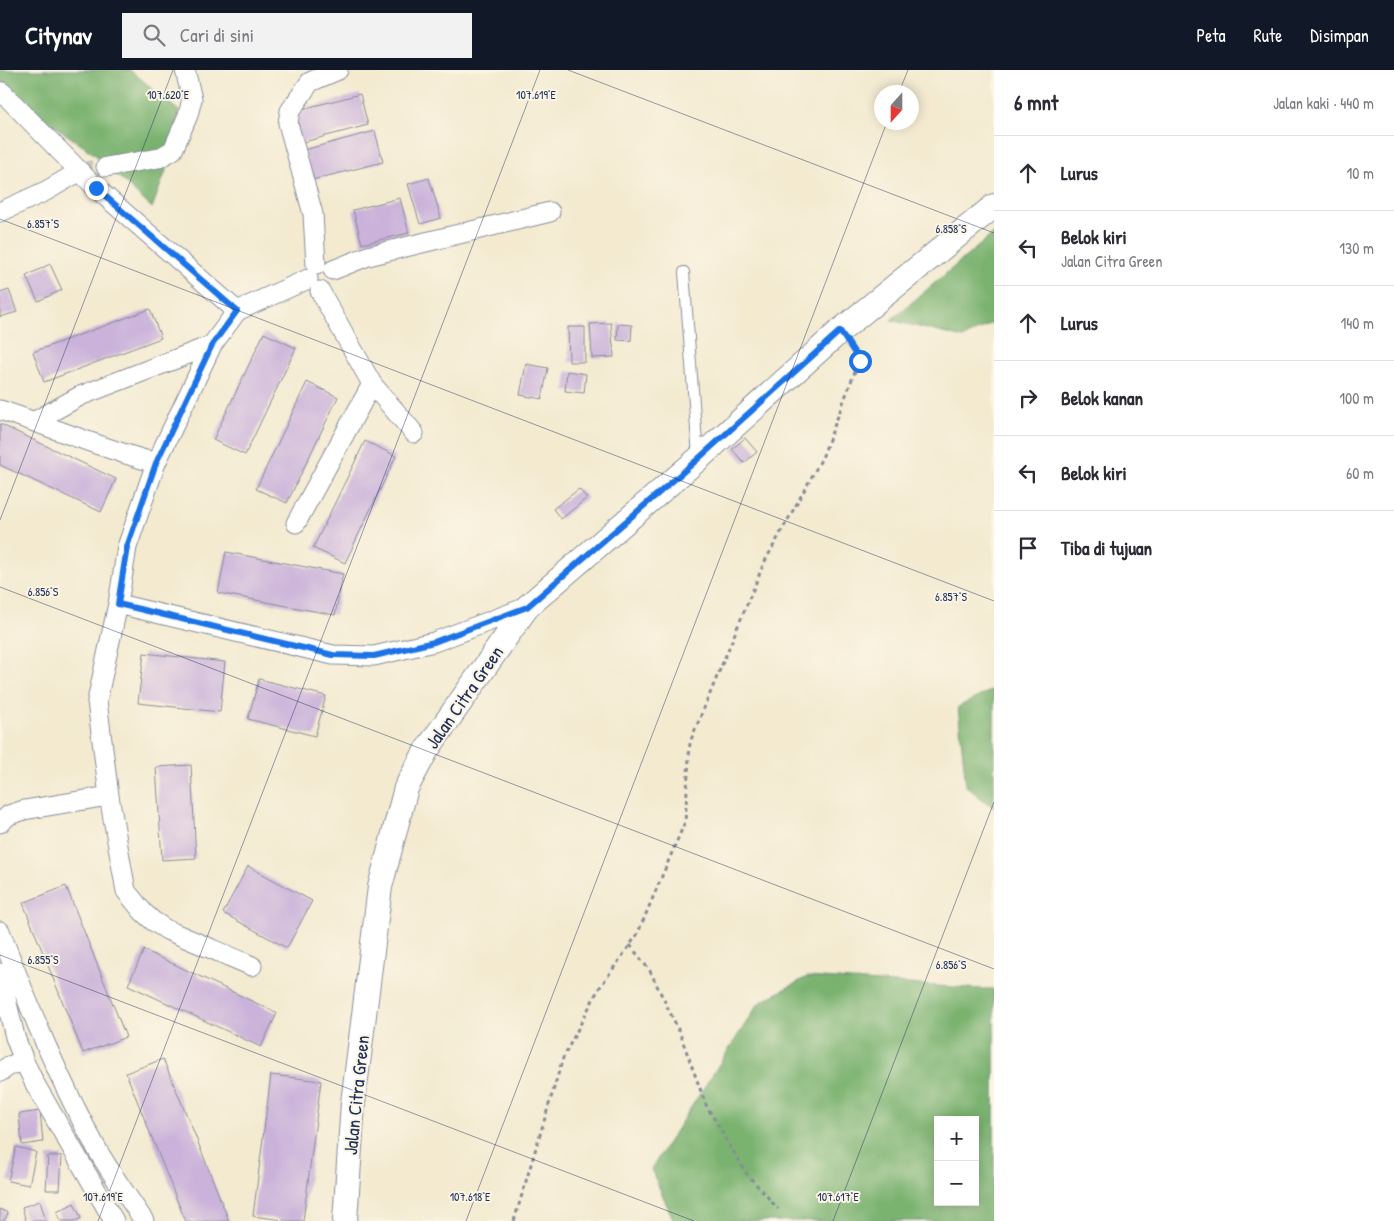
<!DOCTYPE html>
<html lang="id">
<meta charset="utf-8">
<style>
:root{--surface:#fff;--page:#f2f2f3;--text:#2b2b33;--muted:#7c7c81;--line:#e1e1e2;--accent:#111827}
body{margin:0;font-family:"Patrick Hand",sans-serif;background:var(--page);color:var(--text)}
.controls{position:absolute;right:15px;bottom:15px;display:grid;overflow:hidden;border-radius:0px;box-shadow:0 2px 12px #0003}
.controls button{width:45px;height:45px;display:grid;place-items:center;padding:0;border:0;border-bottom:1px solid var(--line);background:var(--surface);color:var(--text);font:25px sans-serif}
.compass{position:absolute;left:874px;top:15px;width:45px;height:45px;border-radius:50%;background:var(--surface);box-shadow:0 2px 12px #0003;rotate:201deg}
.stop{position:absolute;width:15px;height:15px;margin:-11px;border:4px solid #1a73e8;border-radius:50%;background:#fff}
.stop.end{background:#1a73e8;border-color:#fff;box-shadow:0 1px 5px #0008}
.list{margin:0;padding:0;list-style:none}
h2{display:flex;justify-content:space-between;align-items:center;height:65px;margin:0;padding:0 20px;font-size:21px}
h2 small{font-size:16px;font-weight:400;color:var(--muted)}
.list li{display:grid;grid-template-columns:32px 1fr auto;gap:15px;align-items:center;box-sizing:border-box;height:75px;padding:0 20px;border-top:1px solid var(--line)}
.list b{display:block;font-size:19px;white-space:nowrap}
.list p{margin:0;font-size:16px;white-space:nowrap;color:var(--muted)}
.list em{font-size:16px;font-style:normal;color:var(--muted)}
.icon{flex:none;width:28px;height:28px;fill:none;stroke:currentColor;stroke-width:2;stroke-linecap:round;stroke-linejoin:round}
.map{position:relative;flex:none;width:994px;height:1151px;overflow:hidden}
header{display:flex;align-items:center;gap:30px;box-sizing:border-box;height:70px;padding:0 25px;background:var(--accent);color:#fff}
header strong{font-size:24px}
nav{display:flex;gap:28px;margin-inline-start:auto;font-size:18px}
.search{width:350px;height:45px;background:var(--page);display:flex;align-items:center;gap:12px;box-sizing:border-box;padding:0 18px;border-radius:0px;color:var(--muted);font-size:19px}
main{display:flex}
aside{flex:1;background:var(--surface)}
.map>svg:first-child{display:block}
.forest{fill:#7ab26f;stroke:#4a7066;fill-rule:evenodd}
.building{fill:#cab2da}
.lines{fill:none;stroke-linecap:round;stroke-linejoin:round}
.minor-tunnel{stroke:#c8c5b9;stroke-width:19;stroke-dasharray:19 9;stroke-linecap:butt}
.service-casing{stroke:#878c97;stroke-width:12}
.minor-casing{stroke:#878c97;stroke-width:21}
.tertiary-casing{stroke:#878c97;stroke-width:26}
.path{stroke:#878c97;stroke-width:3;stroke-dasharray:4 4;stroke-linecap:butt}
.service{stroke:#fff;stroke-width:10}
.minor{stroke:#fff;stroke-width:19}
.tertiary{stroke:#fff;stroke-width:24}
.route{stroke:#1a73e8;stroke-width:6}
.ticks{fill:none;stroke:#1b2f5e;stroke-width:1;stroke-opacity:0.45}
.labels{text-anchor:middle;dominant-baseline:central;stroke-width:4;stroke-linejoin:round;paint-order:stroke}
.street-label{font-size:19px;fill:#1b2f5e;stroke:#fcf5e5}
.ticks-label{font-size:12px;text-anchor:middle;fill:#1b2f5e;stroke:#fcf5e5;stroke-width:4;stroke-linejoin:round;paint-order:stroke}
</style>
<header>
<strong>Citynav</strong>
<div class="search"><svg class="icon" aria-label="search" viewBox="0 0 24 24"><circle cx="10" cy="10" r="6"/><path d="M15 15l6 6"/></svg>Cari di sini</div>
<nav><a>Peta</a><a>Rute</a><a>Disimpan</a></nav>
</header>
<main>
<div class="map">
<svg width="994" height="1151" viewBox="0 0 994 1151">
<rect width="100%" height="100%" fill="#fcf5e5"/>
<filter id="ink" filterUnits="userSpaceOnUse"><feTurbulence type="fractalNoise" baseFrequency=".02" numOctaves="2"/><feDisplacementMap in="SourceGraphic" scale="10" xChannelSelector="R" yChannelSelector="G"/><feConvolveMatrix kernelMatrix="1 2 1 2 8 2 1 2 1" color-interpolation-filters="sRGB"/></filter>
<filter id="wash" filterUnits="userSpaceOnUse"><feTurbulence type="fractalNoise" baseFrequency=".0096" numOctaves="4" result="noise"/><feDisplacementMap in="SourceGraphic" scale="20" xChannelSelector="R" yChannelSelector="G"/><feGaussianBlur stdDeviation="1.12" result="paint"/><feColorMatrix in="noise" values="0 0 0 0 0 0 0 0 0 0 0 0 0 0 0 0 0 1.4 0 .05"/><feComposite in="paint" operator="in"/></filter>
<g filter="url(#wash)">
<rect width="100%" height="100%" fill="#f3ead0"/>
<path class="forest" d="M0 0H130L179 41 168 95 152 138 94 84 0 17Z
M994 163V252L963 268 891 250Z
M994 619V738L966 716 958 637Z
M807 907 981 919H994V1151H674L651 1099 759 933ZM938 1050H975V1132H938Z"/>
<g id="blocks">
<path class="building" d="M360 24 368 55 300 73 291 42Z
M375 61 383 92 312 110 304 80Z
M429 108 441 148 420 154 408 114Z
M400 128 409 163 362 174 353 140Z
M50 194 62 220 38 231 26 206Z
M9 220 17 242 0 247V223Z
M150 239 161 268 44 312 33 282Z
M611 253 614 287 592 288 590 254Z
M618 254 632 255 631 271 617 270Z
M568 257H585V292H569Z
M264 263 296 278 245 385 213 370Z
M526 294 548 298 542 329 520 325Z
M567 301 586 304 584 323 565 321Z
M307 312 338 327 287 433 256 419Z
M0 354 116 409 101 442 0 395Z
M745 368 757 382 744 393 732 379Z
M365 371 396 386 345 493 313 478Z
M579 419 587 428 561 449 553 439Z
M226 482 343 504 335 545 218 523Z
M144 583 225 592 220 642 138 633Z
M259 609 326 626 315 666 248 649Z
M191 695 196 788 162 790 156 697Z
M248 796 312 831 287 878 223 843Z
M66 816 126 967 83 983 23 833Z
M144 880 277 943 261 977 128 915Z
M163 989 193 1060 229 1151H186L183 1145 126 1003Z
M271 1005 321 1011 303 1151H291L253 1146Z
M40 1041 43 1072 22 1075 19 1044Z
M16 1077 36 1082 29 1115 8 1111Z
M48 1086H62L60 1120H46Z
M40 1131 46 1151H26L22 1137Z
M74 1133 81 1148 75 1151H61L57 1142Z
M0 1139 8 1143 4 1151H0Z"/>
</g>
</g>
<g filter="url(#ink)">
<use href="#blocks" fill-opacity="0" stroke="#878c97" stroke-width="1"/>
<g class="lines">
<path class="minor-tunnel" d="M75 104 81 102 106 97"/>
<g class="service-casing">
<path id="service" d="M684 202 698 386"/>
</g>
<g class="minor-casing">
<path id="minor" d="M0 23 2 22 96 118 237 241
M106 97 159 88 173 80 188 45 192 29 185 0
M0 142 46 121 75 104
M316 195 313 144 288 53 290 41 310 12 338 0
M333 200 368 186 550 142
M372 314 414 363
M0 340C52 357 103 379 156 393
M35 351 80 326 212 275
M296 453 372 314 320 221
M118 534 333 585 374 586 434 572 527 537
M0 753 9 745 24 740 109 726
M0 861C29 937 59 1011 98 1081 112 1105 129 1128 144 1151
M252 896 167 860 153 851 143 842 126 821 109 726 97 631 118 534 127 477 156 393 212 275 237 241 308 209
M0 903 15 967 24 991 35 1014 114 1151
M0 1002 9 996 24 991"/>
</g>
<g class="tertiary-casing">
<path id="tertiary" d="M345 1151 353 1033 380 817 406 718 426 681 527 537 698 389 840 261 994 136"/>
</g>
<path class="path" d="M630 875 650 901 679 961 706 1035 746 1103 778 1139
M514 1151 563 988 598 920 637 865 685 752 690 672 764 493 822 388 859 291 851 278"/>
<use href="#service" class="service"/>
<use href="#minor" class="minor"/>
<use href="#tertiary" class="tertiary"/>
</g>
</g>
<g class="lines" filter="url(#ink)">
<path class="route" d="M96 118 237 241 212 275 156 393 127 477 118 534 333 585 374 586 434 572 527 537 698 389 840 261 860 291"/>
</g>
<path class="ticks" d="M568 0 994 163M899 22 908 0M0 149 994 531M0 450 173 0M0 517 994 899M0 885 694 1151M98 1151 540 0M466 1151 887 52M833 1151 994 732"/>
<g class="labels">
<g class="street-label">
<text transform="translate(464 627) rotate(-55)">Jalan Citra Green</text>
<text transform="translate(356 1025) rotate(-84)">Jalan Citra Green</text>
</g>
</g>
<g class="ticks-label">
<text x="168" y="29">107.620°E</text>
<text x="536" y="29">107.619°E</text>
<text x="43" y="158">6.857°S</text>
<text x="951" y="163">6.858°S</text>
<text x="43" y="526">6.856°S</text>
<text x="951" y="531">6.857°S</text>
<text x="43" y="894">6.855°S</text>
<text x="951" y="899">6.856°S</text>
<text x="103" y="1131">107.619°E</text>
<text x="470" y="1131">107.618°E</text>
<text x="838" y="1131">107.617°E</text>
</g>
</svg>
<div class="controls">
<button>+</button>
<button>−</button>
</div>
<svg class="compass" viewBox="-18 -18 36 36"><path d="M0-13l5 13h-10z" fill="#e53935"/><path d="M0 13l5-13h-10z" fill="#7c7c81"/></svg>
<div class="stop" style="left:860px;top:291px"></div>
<div class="stop end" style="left:96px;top:118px"></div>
</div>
<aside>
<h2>6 mnt<small>Jalan kaki · 440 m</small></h2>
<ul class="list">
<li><svg class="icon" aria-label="ahead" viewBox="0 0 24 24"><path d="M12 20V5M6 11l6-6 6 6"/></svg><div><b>Lurus</b></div><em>10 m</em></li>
<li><svg class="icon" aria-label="left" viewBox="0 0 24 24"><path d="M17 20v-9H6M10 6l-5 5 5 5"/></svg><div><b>Belok kiri</b><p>Jalan Citra Green</p></div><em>130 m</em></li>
<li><svg class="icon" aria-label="ahead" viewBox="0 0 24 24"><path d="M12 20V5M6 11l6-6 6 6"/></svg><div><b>Lurus</b></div><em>140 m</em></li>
<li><svg class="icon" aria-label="right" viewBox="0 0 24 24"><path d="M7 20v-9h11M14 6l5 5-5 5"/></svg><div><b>Belok kanan</b></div><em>100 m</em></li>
<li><svg class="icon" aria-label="left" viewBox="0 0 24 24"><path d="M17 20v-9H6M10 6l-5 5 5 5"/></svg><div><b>Belok kiri</b></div><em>60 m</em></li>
<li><svg class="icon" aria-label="arrive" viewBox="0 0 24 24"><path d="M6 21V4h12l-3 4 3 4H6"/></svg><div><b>Tiba di tujuan</b></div></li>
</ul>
</aside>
</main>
